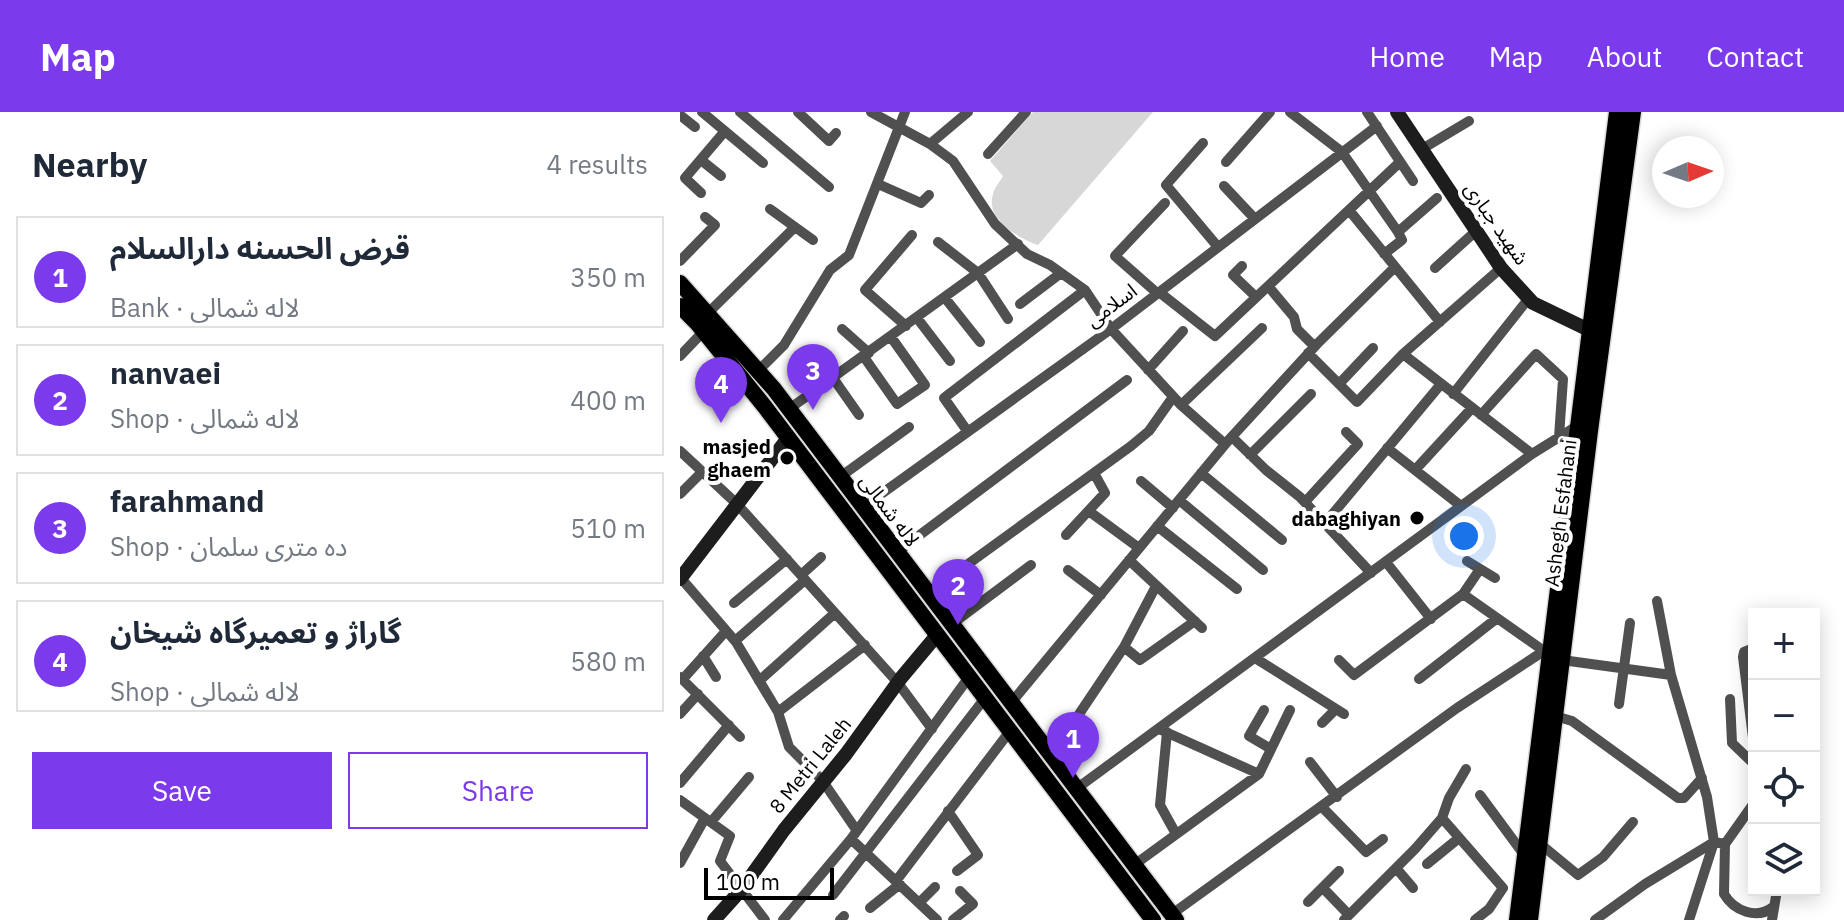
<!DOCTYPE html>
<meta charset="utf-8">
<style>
:root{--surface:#fff;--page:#f6f6f7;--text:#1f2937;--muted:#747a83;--line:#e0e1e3;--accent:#7c3aed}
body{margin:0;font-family:"IBM Plex Sans","Noto Sans Arabic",sans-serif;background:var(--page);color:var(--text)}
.controls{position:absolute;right:24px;bottom:24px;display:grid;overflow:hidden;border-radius:0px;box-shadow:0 4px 20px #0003}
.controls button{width:72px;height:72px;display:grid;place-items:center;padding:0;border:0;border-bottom:2px solid var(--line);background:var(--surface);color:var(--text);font:40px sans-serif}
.compass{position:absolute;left:972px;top:24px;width:72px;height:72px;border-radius:50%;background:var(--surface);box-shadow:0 4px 20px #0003;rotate:88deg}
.scale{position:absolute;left:24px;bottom:20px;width:130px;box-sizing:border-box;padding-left:8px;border:4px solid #000;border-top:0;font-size:22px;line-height:28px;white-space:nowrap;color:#000;-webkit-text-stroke:6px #fff;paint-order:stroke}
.you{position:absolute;left:784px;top:424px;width:28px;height:28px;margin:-20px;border:6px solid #fff;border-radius:50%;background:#1a73e8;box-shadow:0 0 0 12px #1a73e833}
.badge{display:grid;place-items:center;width:52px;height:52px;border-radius:50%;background:var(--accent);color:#fff;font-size:26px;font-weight:700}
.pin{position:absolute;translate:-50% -66px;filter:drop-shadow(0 2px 4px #0008)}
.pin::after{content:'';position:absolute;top:42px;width:28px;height:24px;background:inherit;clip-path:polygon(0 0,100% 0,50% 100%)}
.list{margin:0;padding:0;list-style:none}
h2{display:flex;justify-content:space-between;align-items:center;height:104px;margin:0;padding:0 32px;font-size:34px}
h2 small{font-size:26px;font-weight:400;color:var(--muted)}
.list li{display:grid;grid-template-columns:52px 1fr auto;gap:24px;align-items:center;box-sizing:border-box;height:112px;margin:0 16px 16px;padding:0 16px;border:2px solid var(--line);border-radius:0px}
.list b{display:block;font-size:30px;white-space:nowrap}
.list p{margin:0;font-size:26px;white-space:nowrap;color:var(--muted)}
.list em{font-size:26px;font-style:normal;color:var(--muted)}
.actions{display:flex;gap:16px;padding:24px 32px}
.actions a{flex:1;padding:18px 0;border:2px solid var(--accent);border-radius:0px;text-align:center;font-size:28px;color:var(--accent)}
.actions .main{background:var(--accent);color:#fff}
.icon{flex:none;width:44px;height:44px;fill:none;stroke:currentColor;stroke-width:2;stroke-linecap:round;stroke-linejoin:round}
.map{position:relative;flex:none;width:1164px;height:808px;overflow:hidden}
header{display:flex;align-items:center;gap:48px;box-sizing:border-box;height:112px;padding:0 40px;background:var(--accent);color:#fff}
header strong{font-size:38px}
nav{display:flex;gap:44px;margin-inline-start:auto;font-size:28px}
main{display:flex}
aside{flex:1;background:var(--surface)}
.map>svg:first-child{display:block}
.green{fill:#d7d7d7}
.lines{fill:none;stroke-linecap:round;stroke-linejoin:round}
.primary-casing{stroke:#dbdbdb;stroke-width:19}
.street{stroke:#505050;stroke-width:10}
.secondary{stroke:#1d1d1d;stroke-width:14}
.primary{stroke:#000;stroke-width:16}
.poi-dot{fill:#000;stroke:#fff;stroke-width:3}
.labels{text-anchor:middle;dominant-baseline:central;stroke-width:8;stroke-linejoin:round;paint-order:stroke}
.street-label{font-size:20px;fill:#000;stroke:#fff}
.poi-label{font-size:20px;font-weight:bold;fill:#000;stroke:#fff;text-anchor:end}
</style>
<header>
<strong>Map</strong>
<nav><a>Home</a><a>Map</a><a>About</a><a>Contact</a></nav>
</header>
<main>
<aside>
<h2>Nearby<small>4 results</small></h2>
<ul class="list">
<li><span class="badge">1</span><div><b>قرض الحسنه دارالسلام</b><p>Bank · لاله شمالی</p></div><em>350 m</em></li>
<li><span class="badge">2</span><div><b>nanvaei</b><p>Shop · لاله شمالی</p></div><em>400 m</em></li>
<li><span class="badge">3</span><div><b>farahmand</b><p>Shop · ده متری سلمان</p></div><em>510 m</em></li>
<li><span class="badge">4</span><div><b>گاراژ و تعمیرگاه شیخان</b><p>Shop · لاله شمالی</p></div><em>580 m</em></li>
</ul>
<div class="actions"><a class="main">Save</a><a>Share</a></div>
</aside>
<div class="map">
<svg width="1164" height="808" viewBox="0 0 1164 808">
<rect width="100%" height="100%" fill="#fff"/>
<path class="green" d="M353 0H473L358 133C339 126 305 108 313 82 314 76 320 70 323 64L310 49Z"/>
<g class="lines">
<g class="primary-casing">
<path id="primary" d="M0 171 94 277 496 808
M0 194 17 211 85 295 473 808
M837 808 937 0
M850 808 910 319 953 0"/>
</g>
<path class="street" d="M22 0 83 51
M60 0 149 75
M118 0 149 29 156 21
M191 0 250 32 273 49 315 112 347 142 370 153 405 178 431 217 501 293 545 332
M610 0 662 40 718 120 722 128 704 142
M687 0 733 69
M0 3 15 15
M523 31 486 73 538 135
M250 32 288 0
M742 37 789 9
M308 42 346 0
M21 48 41 64
M546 50 590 0
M198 72 241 91 249 83
M544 74 575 107
M21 81 5 66 45 19
M90 97 133 128
M669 98 760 210
M718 120 757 86
M258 130 298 161 328 207
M0 149 35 113 25 105
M562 154 553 163 576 185
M755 156 796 119
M588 174 614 205 617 217 634 234
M479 180 535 224 720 50
M477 181 435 144 485 91
M265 186 300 230
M340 192 381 161
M28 201 115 115
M237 206 270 249
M226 214 185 178 232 123
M162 217 189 241
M628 241 677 290 723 242 821 156
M723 242 852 342
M0 244 20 223
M184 245 217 292 245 273 211 225
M468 258 503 219
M78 259 104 233 150 158 169 143 225 0
M153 266 179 303
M659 272 693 236
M773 282 849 186
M501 293 582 216
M109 297 338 132
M801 303 856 242 883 267 879 325
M288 320 264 286 405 178
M552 325 586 358 620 385 691 461
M707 336 781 394
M0 339 57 392 218 571 252 617
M570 343 631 282
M735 358 792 296
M521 361 602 428
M160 365 229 315
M461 369 493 396
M0 382 22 360
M499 388 583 458
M625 390 678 332 666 320
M183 395 431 217 697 14
M410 400 459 436
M646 410 761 272
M477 414 557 477
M386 423 425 381 414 361
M217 440 447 268
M449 448 522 516
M787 449 815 466
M706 450 751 507
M388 458 421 483
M121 463 141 445
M0 465 56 530 98 600 109 635 142 668 177 719
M248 481 451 334 469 319 493 285
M783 482 864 539
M977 489 991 563 1027 685 1034 730 1009 808
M54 491 107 447
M272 512 351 453
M55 529 125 468
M444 535 460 548 515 509
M1074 536 1064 540 1063 545 1074 634
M23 544 36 565
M575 546 664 602
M659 548 674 563 783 482 800 457
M882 548 991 563
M0 565 60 625
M3 567 46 519
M739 567 816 507
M79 569 155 501
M1050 587 1052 631 1074 652
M331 591 547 330 637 232 714 156
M939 592 950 511
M584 598 569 624 591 637
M98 600 185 533
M0 602 18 582
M875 604 892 609 998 686H1004L1022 666
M642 611 656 597
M479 617 579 662
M487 620 480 693 496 722
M371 644 444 535 476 474
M630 650 657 685
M0 671 49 613
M396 677 852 342 897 314
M800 683 842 740
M0 688 50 724 40 749 85 808
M642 695 686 740 703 727
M268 699 298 743 277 759
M762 706 823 776 809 797 795 808
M31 710 69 665
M171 727 257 808
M1045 732 1044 782C1054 799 1077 808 1093 795
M864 735 898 763 923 745 953 710
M0 751 25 706
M747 752 779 726
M454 753 579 662 610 598
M716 756 733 776
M216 769 330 619
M643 776 669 803
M153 783 305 586
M628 790 659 759
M239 791 255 775
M190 796 220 772
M492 802 777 596 870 535
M103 808 171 727 289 565
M160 808 164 804
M273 808 293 792 280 779
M664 808 735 737 762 706 769 686 786 657
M915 808 965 772 1034 730 1045 732 1074 691
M1092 808 1097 778"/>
<path class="secondary" d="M717 0 821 156 853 191 909 218
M0 467 108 326
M34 808 61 778 104 718 166 642 221 566 257 523"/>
<use href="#primary" class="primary"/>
</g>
<g class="poi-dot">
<circle cx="107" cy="346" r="8"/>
<circle cx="737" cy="406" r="8"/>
</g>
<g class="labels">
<g class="street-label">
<text transform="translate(817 111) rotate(55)">شهید جباری</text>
<text transform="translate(431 193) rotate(-37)">اسلامی</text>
<text transform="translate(210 398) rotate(53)">لاله شمالی</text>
<text transform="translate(880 401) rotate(-83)">Ashegh Esfahani</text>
<text transform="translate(130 653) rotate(-51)">8 Metri Laleh</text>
</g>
<g class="poi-label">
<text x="91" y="334">masjed<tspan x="91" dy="23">ghaem</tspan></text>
<text x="721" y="406">dabaghiyan</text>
</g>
</g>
</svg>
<div class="controls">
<button>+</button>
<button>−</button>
<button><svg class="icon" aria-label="locate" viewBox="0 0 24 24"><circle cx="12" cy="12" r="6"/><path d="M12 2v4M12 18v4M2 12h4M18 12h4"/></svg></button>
<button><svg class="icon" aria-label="layers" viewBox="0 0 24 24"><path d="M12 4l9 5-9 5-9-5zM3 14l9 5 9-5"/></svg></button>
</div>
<svg class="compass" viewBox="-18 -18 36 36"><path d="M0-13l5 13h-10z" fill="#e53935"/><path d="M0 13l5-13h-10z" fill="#747a83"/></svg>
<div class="scale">100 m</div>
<div class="you"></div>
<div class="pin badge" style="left:393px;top:666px">1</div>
<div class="pin badge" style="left:278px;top:513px">2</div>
<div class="pin badge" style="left:133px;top:298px">3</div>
<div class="pin badge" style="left:41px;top:311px">4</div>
</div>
</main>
